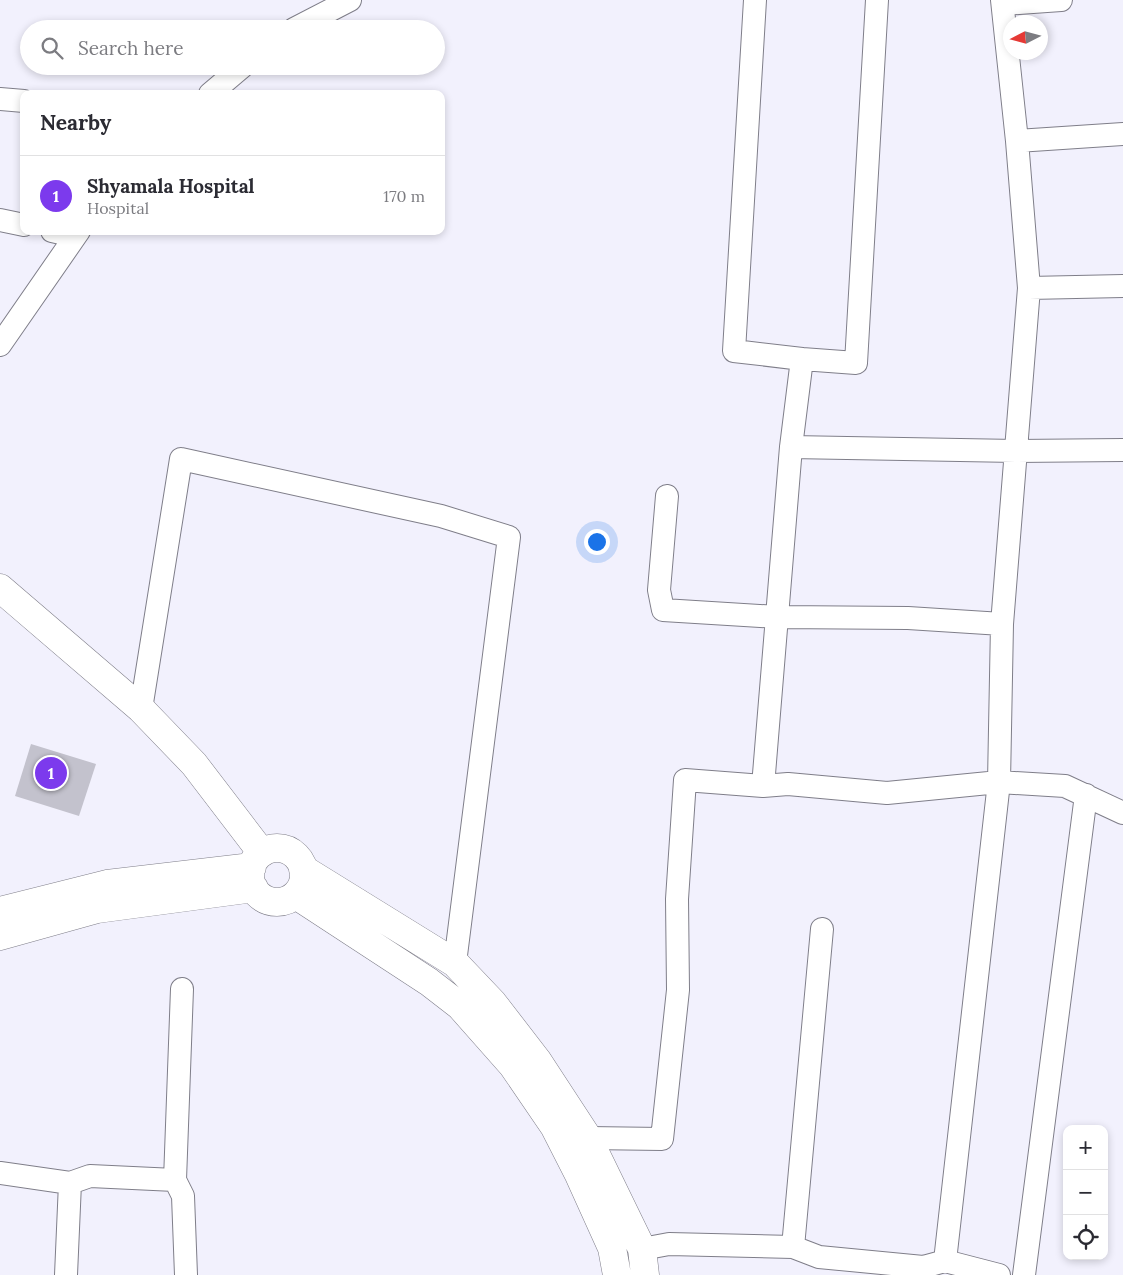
<!DOCTYPE html>
<meta charset="utf-8">
<style>
:root{--surface:#fff;--page:#f2f2f3;--text:#2b2b33;--muted:#7c7c81;--line:#e1e1e2;--accent:#7c3aed}
body{margin:0;font-family:Lora,serif;background:var(--page);color:var(--text)}
.controls{position:absolute;right:15px;bottom:15px;display:grid;overflow:hidden;border-radius:10px;box-shadow:0 2px 8px #0003}
.controls button{width:45px;height:45px;display:grid;place-items:center;padding:0;border:0;border-bottom:1px solid var(--line);background:var(--surface);color:var(--text);font:25px sans-serif}
.compass{position:absolute;left:1003px;top:15px;width:45px;height:45px;border-radius:50%;background:var(--surface);box-shadow:0 2px 8px #0003;rotate:264deg}
.you{position:absolute;left:596px;top:541px;width:18px;height:18px;margin:-12px;border:4px solid #fff;border-radius:50%;background:#1a73e8;box-shadow:0 0 0 8px #1a73e833}
.badge{display:grid;place-items:center;width:32px;height:32px;border-radius:50%;background:var(--accent);color:#fff;font-size:16px;font-weight:700}
.pin{position:absolute;translate:-50% -50%;border:2px solid #fff;box-shadow:0 1px 5px #0006}
.list{margin:0;padding:0;list-style:none}
h2{display:flex;justify-content:space-between;align-items:center;height:65px;margin:0;padding:0 20px;font-size:21px}
h2 small{font-size:16px;font-weight:400;color:var(--muted)}
.list li{display:grid;grid-template-columns:32px 1fr auto;gap:15px;align-items:center;box-sizing:border-box;height:80px;padding:0 20px;border-top:1px solid var(--line)}
.list b{display:block;font-size:19px;white-space:nowrap}
.list p{margin:0;font-size:16px;white-space:nowrap;color:var(--muted)}
.list em{font-size:16px;font-style:normal;color:var(--muted)}
.icon{flex:none;width:28px;height:28px;fill:none;stroke:currentColor;stroke-width:2;stroke-linecap:round;stroke-linejoin:round}
.map{position:relative;flex:none;width:1123px;height:1275px;overflow:hidden}
.search{position:absolute;background:var(--surface);box-shadow:0 2px 8px #0003;left:20px;top:20px;width:425px;height:55px;display:flex;align-items:center;gap:12px;box-sizing:border-box;padding:0 18px;border-radius:28px;color:var(--muted);font-size:19px}
.panel{position:absolute;background:var(--surface);box-shadow:0 2px 8px #0003;left:20px;top:90px;width:425px;height:145px;border-radius:10px}
.map>svg:first-child{display:block}
.building{fill:#c3c2cd}
.lines{fill:none;stroke-linecap:round;stroke-linejoin:round}
.minor-casing{stroke:#7f7e89;stroke-width:24}
.major-casing{stroke:#7f7e89;stroke-width:29}
.minor{stroke:#fff;stroke-width:22}
.major{stroke:#fff;stroke-width:28}
</style>
<div class="map">
<svg width="1123" height="1275" viewBox="0 0 1123 1275">
<rect width="100%" height="100%" fill="#f2f1fd"/>
<path class="building" d="M31 744 96 764 79 816 15 796Z"/>
<g class="lines">
<g class="minor-casing">
<path id="minor" d="M755 0 734 351 802 359
M1003 4 1061 0
M294 29 350 0
M210 94 243 66
M0 99 24 101
M1017 141 1123 134
M0 220 24 225
M52 231 74 236
M1029 288 1123 286
M0 345 79 231
M791 447 1016 451 1123 450
M667 496 659 590 663 610 778 617 908 618 1002 624
M141 709 181 459 441 516 509 537 455 963
M763 786 791 447 802 359 856 363 877 0
M182 989 175 1180 183 1196 186 1275
M588 1138 662 1139 678 990 677 899 685 780 763 786 788 784 887 793 999 782 1065 786 1123 813
M0 1173 70 1183 90 1176 175 1180
M793 1247 822 929
M642 1249 669 1244 793 1247 819 1257 923 1267 945 1261 999 1275
M945 1261 999 782 1002 624 1029 288 1017 141 1002 0
M66 1275 70 1183
M1024 1275 1086 795"/>
</g>
<g class="major-casing">
<path id="major" d="M0 588 141 709 194 764 262 853
M250 875a27 27 0 1 1 54 0a27 27 0 1 1-54 0Z
M303 869 455 963 493 1003 537 1060 588 1138 642 1249 645 1275
M296 895 429 982 460 1006 513 1066 554 1126 579 1175 612 1248 617 1275
M0 911 107 884 252 867
M0 936 97 909 254 888"/>
</g>
<use href="#minor" class="minor"/>
<use href="#major" class="major"/>
</g>
</svg>
<div class="controls">
<button>+</button>
<button>−</button>
<button><svg class="icon" aria-label="locate" viewBox="0 0 24 24"><circle cx="12" cy="12" r="6"/><path d="M12 2v4M12 18v4M2 12h4M18 12h4"/></svg></button>
</div>
<svg class="compass" viewBox="-18 -18 36 36"><path d="M0-13l5 13h-10z" fill="#e53935"/><path d="M0 13l5-13h-10z" fill="#7c7c81"/></svg>
<div class="you"></div>
<div class="pin badge" style="left:51px;top:773px">1</div>
<div class="search"><svg class="icon" aria-label="search" viewBox="0 0 24 24"><circle cx="10" cy="10" r="6"/><path d="M15 15l6 6"/></svg>Search here</div>
<section class="panel">
<h2>Nearby<small></small></h2>
<ul class="list">
<li><span class="badge">1</span><div><b>Shyamala Hospital</b><p>Hospital</p></div><em>170 m</em></li>
</ul>
</section>
</div>
